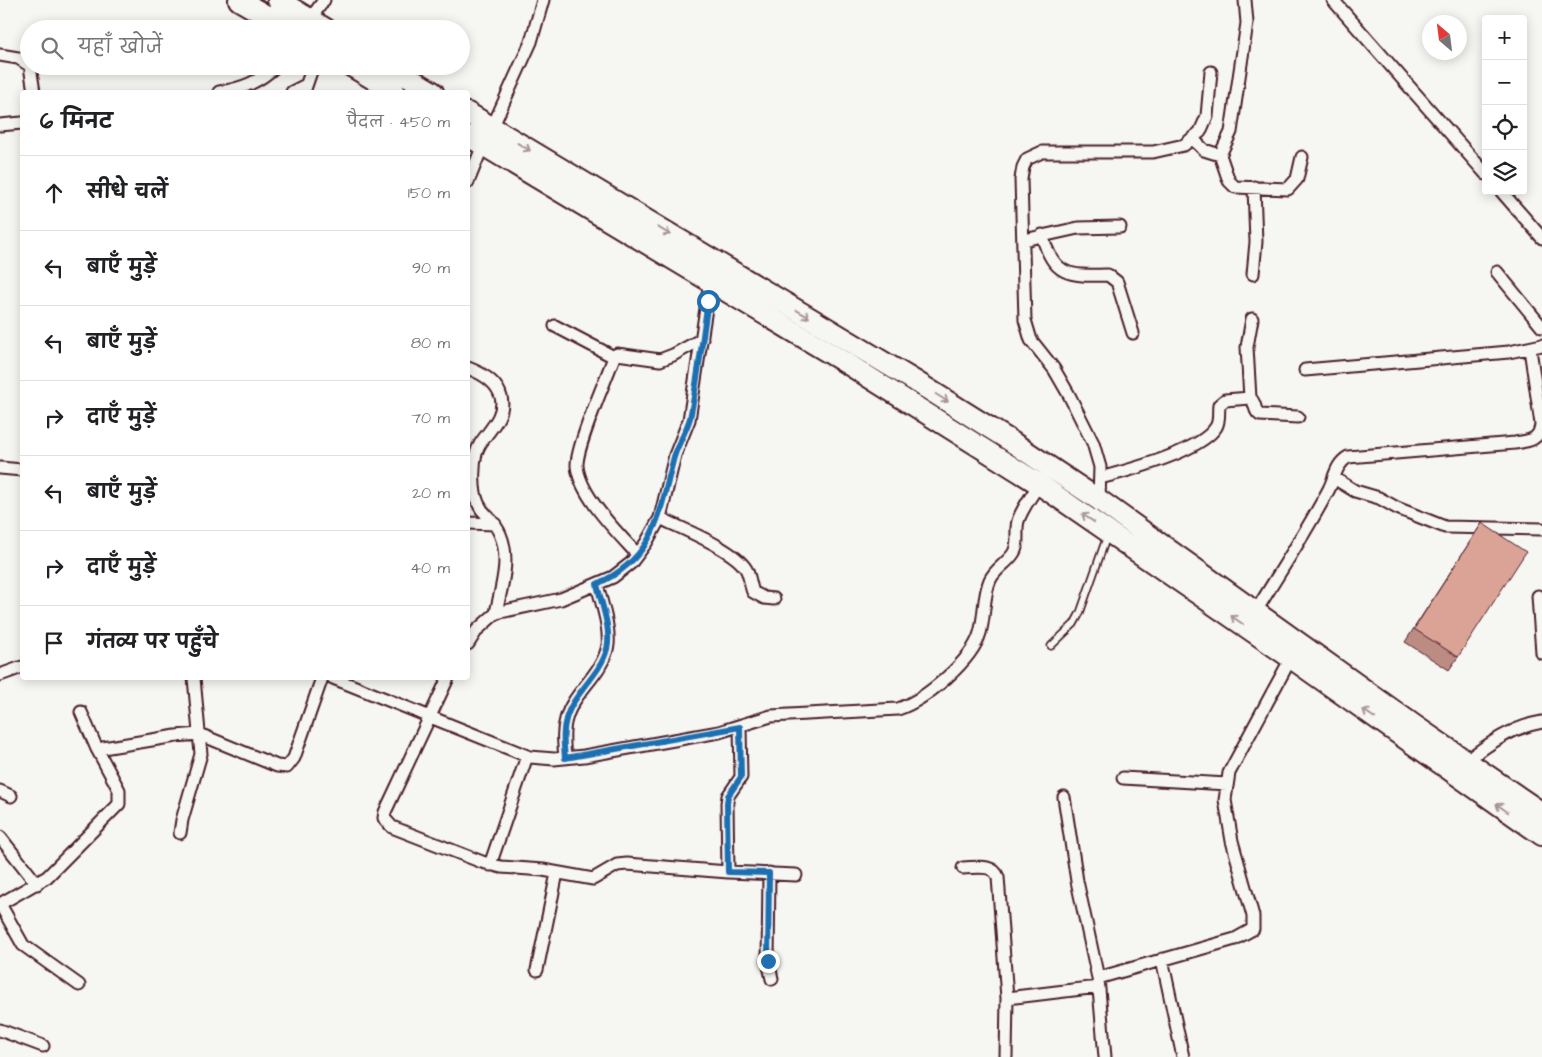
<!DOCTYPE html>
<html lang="hi">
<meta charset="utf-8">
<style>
:root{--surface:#fff;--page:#f2f2f2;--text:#202124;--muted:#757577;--line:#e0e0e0}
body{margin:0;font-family:"Architects Daughter","Playpen Sans Deva",sans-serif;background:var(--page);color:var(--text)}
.controls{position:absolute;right:15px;top:15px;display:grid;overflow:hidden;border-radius:5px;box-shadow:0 2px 12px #0003}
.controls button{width:45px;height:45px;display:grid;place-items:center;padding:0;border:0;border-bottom:1px solid var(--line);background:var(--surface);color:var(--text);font:25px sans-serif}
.compass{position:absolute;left:1422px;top:15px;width:45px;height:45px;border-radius:50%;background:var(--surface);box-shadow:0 2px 12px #0003;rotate:332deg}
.stop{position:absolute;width:15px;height:15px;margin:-11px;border:4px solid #1f6fb2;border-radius:50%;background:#fff}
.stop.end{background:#1f6fb2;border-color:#fff;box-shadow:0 1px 5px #0008}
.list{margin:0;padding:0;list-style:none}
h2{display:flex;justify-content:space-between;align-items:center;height:65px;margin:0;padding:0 20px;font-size:21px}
h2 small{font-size:16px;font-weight:400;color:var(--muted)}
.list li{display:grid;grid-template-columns:32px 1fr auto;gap:15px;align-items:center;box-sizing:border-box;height:75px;padding:0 20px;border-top:1px solid var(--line)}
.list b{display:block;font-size:19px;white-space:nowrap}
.list em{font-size:16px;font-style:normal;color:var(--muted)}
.icon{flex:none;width:28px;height:28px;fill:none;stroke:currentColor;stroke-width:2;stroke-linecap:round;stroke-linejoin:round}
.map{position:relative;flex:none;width:1542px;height:1057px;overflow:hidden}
.search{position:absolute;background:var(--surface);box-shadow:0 2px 12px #0003;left:20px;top:20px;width:450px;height:55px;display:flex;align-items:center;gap:12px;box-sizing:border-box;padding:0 18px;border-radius:28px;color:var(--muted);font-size:19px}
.panel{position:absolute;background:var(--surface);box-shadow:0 2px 12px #0003;left:20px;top:90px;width:450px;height:590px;border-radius:5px}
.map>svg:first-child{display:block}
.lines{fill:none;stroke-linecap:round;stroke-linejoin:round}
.service-casing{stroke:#4a1f2b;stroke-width:9}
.minor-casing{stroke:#4a1f2b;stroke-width:15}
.trunk-casing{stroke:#4a1f2b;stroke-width:24}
.service{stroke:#f6f6f2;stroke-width:5.5}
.minor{stroke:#f6f6f2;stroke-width:11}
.trunk{stroke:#f6f6f2;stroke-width:20}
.wall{fill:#bc8b81;stroke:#4a1f2b}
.building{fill:#dba296;stroke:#4a1f2b}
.oneway{stroke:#a99598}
.route{stroke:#1f6fb2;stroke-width:6}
</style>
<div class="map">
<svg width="1542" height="1057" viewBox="0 0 1542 1057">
<rect width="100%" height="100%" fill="#f6f6f2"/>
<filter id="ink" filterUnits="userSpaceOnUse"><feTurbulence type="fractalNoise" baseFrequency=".02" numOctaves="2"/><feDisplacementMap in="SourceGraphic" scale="10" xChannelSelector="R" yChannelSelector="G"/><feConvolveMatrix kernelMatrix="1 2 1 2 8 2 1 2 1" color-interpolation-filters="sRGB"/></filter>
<g filter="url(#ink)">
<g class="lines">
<g class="service-casing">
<path id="service" d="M1051 646 1074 624 1080 613 1107 536"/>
</g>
<g class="minor-casing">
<path id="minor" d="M1333 0 1486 174
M303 29 324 0
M0 55 18 58 29 65
M30 66 34 92
M219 92C242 89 259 82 276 66
M292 92 306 85
M304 92 313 66
M0 125 22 123
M492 128 531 42 543 0
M1193 139 1204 150 1220 155 1229 181 1235 187 1288 189 1297 179 1302 157
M1220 155 1231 132 1247 23 1245 0
M468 182 483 145
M1501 191 1542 238
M1042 235C1054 277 1069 276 1108 275L1117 282 1133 333
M1024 240 1078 228 1120 227
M1497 272 1542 327
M1253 274 1256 242 1254 187
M555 326 614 357
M468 368C481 373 497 381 501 397 506 415 489 430 480 444 476 451 474 461 474 469 473 482 474 499 482 510 489 518 496 524 500 534 511 559 501 588 496 613
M1305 370 1509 352 1542 345
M1250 398 1247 347 1252 319
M0 468 22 470
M1100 478C1127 471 1201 451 1216 427 1220 421 1218 412 1219 405L1225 400 1250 398C1257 403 1253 411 1260 415L1298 417
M1334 478 1355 491 1379 498 1397 508 1445 527 1542 529
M1099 500 1100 467 1093 443 1069 395 1054 369 1031 340 1025 320 1021 179 1023 167 1027 159 1042 152H1153L1184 145 1200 132 1207 116 1211 72
M660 518C682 529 734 549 746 569 750 576 750 585 753 592L764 598 774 599
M468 523 495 524
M637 554C618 533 580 496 577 466 576 446 606 380 614 357L617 354 660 360 673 355 702 339
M1538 596 1542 653
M1256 611C1281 570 1307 531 1329 489 1335 477 1336 464 1348 457L1515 443C1529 441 1540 440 1541 424L1530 349
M468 644 477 630 496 613 561 599 613 577 631 563 646 543 660 518 675 455 689 420 710 282
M0 675 22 667
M333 678 530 757 554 759 584 756 719 732 771 716 898 709C925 700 972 661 980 633 985 616 983 596 990 580 995 569 1006 564 1013 554 1020 545 1015 531 1018 521 1022 508 1032 496 1039 484
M448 678 385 812 384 818 392 827 482 862 501 867 543 870 593 879 617 865 627 864 728 872 796 875
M97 749 176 736 199 734 277 766 287 767 294 758 322 678
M565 758C564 745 562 732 566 719 573 692 603 674 608 645 610 626 601 602 597 584
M1466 761C1490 743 1512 727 1542 722
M1123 778 1227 784
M0 791 11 796
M1064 797 1077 881 1098 978
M180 833 182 820 201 754 194 678
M0 837 37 884
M490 865 527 756
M963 868C975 868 993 863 998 877L1007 998
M728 872 727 803 728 796 741 777 740 727
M769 873 768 961 772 979
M1162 959 1183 1057
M537 970 557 873
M79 985 23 945 0 904 47 877 119 804V790L97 749 81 712
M0 1030 43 1046
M1006 1057 1007 998 1098 987
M1105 1057 1098 978 1235 939 1253 929V916L1232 841 1225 800 1229 773 1237 758 1291 658"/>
</g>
<g class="trunk-casing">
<path id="trunk" d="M239 0 289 29
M278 0 326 29
M351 66 395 92
M389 66 433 92
M468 113 915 381 1009 440 1099 500 1415 726 1542 813
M468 136 851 366 1039 484 1291 658 1542 835"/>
</g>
<use href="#service" class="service"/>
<use href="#minor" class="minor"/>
<use href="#trunk" class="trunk"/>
</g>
<path class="wall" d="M1482 523 1458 657 1449 670 1405 642Z"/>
<path class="building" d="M1482 523 1526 552 1458 657 1414 629Z"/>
<defs><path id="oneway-shaft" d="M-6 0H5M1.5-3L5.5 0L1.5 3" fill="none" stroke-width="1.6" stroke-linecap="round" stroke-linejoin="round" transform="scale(1.25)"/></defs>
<g class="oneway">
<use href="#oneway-shaft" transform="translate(524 147) rotate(31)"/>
<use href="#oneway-shaft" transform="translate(664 231) rotate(31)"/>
<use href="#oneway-shaft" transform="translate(803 314) rotate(31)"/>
<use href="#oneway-shaft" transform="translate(942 398) rotate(32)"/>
<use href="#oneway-shaft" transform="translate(1088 518) rotate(-146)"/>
<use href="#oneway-shaft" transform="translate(1237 620) rotate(-145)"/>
<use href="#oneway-shaft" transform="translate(1369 714) rotate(-145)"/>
<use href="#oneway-shaft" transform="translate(1502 808) rotate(-145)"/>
</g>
</g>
<g class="lines" filter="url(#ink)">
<path class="route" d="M708 301C702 340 698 380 690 418 686 432 678 444 674 457 659 513 657 557 597 584 601 603 612 630 607 649 600 676 573 693 566 719 562 732 564 745 565 758L740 727 741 777 728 796 727 803 728 872 769 873 768 961"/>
</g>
</svg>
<div class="controls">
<button>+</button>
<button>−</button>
<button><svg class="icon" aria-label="locate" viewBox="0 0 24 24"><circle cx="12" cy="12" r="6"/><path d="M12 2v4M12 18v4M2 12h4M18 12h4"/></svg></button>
<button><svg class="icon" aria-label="layers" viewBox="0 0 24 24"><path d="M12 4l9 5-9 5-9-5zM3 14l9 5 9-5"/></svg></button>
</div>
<svg class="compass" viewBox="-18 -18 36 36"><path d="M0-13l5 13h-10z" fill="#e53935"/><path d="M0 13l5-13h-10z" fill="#757577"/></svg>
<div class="stop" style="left:708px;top:301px"></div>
<div class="stop end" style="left:768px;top:961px"></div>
<div class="search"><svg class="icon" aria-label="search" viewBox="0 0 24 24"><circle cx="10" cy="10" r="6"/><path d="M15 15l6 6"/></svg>यहाँ खोजें</div>
<section class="panel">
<h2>6 मिनट<small>पैदल · 450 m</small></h2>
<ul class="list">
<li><svg class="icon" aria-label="ahead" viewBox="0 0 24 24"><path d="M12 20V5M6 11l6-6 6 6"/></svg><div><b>सीधे चलें</b></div><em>150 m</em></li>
<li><svg class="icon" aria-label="left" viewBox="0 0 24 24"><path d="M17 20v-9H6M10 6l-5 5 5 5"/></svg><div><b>बाएँ मुड़ें</b></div><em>90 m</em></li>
<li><svg class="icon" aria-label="left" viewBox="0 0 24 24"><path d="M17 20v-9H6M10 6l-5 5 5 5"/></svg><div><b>बाएँ मुड़ें</b></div><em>80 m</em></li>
<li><svg class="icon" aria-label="right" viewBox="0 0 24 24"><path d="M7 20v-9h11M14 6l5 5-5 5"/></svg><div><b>दाएँ मुड़ें</b></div><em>70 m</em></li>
<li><svg class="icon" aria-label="left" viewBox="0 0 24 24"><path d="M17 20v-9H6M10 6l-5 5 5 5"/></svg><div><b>बाएँ मुड़ें</b></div><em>20 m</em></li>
<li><svg class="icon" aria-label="right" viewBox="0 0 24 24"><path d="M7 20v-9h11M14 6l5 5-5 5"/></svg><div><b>दाएँ मुड़ें</b></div><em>40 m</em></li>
<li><svg class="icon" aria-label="arrive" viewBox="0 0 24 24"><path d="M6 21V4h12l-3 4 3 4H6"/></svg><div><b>गंतव्य पर पहुँचे</b></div></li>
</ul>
</section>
</div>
